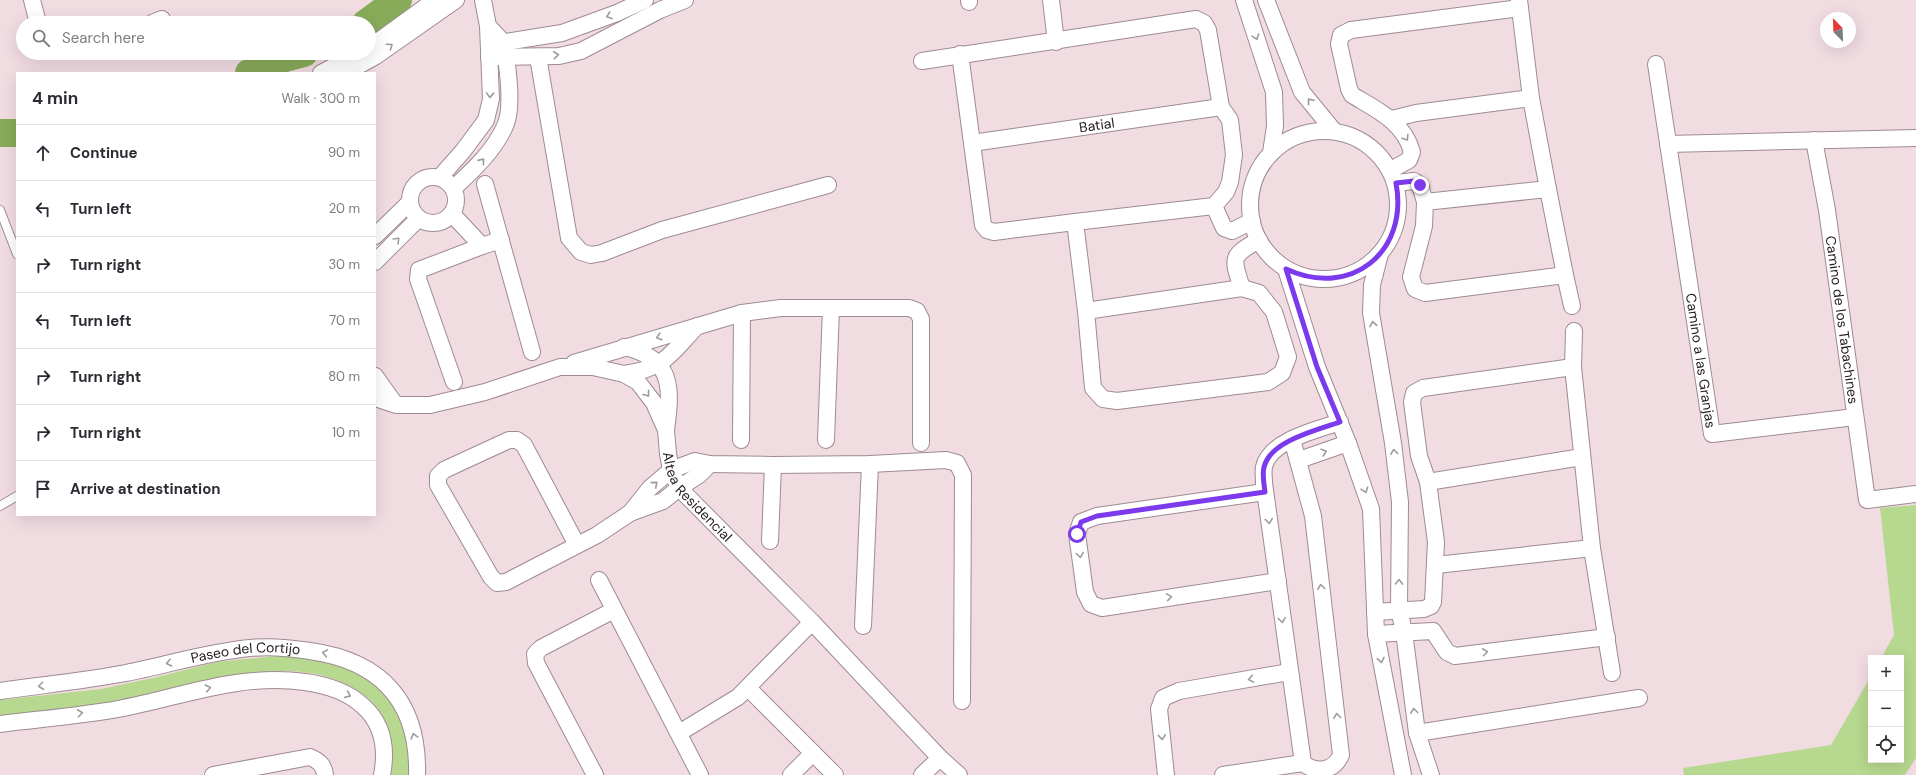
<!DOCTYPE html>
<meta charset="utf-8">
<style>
:root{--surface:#fff;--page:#f2f2f3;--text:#2b2b33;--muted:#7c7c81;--line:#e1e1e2}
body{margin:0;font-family:"DM Sans",sans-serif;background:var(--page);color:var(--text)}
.controls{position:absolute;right:12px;bottom:12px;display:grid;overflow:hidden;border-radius:0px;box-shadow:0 4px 16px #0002}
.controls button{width:36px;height:36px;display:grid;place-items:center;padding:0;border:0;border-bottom:1px solid var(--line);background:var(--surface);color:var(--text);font:20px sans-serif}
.compass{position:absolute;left:1820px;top:12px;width:36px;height:36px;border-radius:50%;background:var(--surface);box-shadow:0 4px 16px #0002;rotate:337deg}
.stop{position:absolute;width:12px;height:12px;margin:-9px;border:3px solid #7c3aed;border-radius:50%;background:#fff}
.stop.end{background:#7c3aed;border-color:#fff;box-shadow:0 1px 4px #0008}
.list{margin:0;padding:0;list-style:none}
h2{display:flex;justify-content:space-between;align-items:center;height:52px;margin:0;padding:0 16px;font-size:17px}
h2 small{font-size:13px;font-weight:400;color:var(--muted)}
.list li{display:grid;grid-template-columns:26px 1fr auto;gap:12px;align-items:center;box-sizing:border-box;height:56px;padding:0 16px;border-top:1px solid var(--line)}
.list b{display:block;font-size:15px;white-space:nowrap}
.list em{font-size:13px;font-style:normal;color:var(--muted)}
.icon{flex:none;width:22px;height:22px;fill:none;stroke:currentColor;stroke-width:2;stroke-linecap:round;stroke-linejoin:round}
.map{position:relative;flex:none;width:1916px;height:775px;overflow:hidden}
.search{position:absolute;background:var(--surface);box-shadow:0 4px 16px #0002;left:16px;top:16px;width:360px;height:44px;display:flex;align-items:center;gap:10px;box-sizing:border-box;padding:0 14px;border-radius:22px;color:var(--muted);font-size:15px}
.panel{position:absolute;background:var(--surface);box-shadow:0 4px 16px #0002;left:16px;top:72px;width:360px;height:444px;border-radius:0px}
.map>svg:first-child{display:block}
.green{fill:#b7d88f}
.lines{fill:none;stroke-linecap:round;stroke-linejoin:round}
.river{stroke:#88ab5a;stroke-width:28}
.lane-casing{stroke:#9e8b90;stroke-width:10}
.street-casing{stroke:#9e8b90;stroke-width:18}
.lane{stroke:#fff;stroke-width:8}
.street{stroke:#fff;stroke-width:16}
.oneway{stroke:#9f9b9c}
.route{stroke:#7c3aed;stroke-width:5}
.labels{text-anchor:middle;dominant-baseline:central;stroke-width:3.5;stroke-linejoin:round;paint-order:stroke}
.street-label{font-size:14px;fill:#292124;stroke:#fff}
</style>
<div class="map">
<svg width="1916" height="775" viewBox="0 0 1916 775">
<rect width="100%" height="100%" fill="#f1dce2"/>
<path class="green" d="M1916 505V758L1905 775H1684L1683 768 1831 745 1871 676V760H1901V658H1881L1894 635 1880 508Z
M297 654 352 667 385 693 403 718 411 752 410 775H391C395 745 391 719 368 698 299 640 180 691 102 705 69 710 34 712 0 716V700L101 689 157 677 217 662Z"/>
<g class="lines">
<path class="river" d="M366 23 398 0
M249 73 285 58 304 53
M0 133H17"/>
<g class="lane-casing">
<path id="lane" d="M0 210 17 254
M0 506 17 496"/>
</g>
<g class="street-casing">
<g id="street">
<path d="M32 0 38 23"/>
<path d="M969 0V2"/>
<path d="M1051 0 1056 42"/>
<path d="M1244 0 1274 92 1275 126 1271 153"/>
<path d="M1266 0 1302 92 1334 131"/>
<path d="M152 23 162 19"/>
<path d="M493 44 562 33 617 13 645 0"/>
<path d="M369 48 435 0"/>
<path d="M960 54 983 225 987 230 994 232 1075 222"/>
<path d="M489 57 559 56 581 51 660 10 685 0"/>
<path d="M538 57 569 238 581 252 591 255 602 253 662 230 828 185"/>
<path d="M922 61 1196 19 1204 23 1208 30 1221 107 1230 120 1234 155 1230 182 1226 192 1214 206 1075 222 1086 311 1093 388 1103 399 1117 401 1268 382 1282 373 1288 357 1274 312 1259 293 1242 288 1086 311"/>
<path id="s1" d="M1656 64 1712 434 1855 417"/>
<path d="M321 73 356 55"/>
<path d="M345 73 376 56 456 0"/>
<path d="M1392 119 1416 113 1531 98"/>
<circle cx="1324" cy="205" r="74"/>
<path id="s2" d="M1814 140 1827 210 1867 500 1916 494"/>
<path id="s3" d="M972 143 1221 107"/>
<path d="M1668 144 1916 138"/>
<path d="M1391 170 1409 160 1412 152C1404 122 1377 110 1352 95L1349 89 1339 44 1341 35 1351 30 1520 8"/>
<circle cx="433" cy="200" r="23"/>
<path d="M440 177 463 151 486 120 491 99 488 26 483 0"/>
<path d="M1396 183 1414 181 1420 185 1425 202 1424 226 1411 277 1415 289 1425 293 1565 275 1548 189 1531 98 1519 0"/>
<path d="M485 184 532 352"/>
<path d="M454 188C473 170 494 151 505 126 514 107 507 64 504 43L488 26"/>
<path d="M1425 202 1548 189"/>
<path d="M1214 206 1224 228 1232 231 1252 221"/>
<path d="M452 214 482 246"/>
<path d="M375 236 410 202"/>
<path d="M1380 254 1372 285 1371 313 1393 443 1400 502 1399 609 1404 632 1417 733 1431 775"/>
<path d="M375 262 418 219"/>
<path d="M1286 269 1317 367 1348 443 1371 509 1376 634 1403 775"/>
<path d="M1565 275 1572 306"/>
<path d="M1242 288C1232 258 1230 256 1259 240"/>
<path d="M1574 331 1573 367 1592 548 1612 673"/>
<path d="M624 347C673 358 672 387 666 430"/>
<path d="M574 363 742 313 781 308H909L917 311 921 319V443"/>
<path d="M624 374C664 369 671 354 697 326"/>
<path d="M375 376 395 404"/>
<path d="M454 382 418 279 419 270 482 246 501 240"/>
<path id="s4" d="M375 395 381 400 396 405H430L485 392 560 367H593L624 374 638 382 654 403 666 430 668 454 671 470 679 488 812 622 940 758 959 775"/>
<path d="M1292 439 1313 516 1341 755C1334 771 1317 774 1303 763L1264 483C1264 478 1263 472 1264 467 1270 440 1317 430 1340 422"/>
<path d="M741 440 742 313"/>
<path d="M826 440 831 308"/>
<path d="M1299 460 1348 443"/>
<path d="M1428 482 1582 457"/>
<path d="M1265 492 1097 516 1081 522 1077 534 1085 592 1091 604 1102 608 1278 581"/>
<path d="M630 513 650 488 671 470 695 461 710 464 773 465 870 464 946 460 957 463 963 475 962 701"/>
<path d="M770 541 773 465"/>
<path d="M577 545 524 445 517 440H509L444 470 438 476V485L491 577 497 583 506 582 597 535 630 513 663 501 679 488 699 475 710 464"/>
<path d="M1436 565 1592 548"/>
<path d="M599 580 700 775"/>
<path d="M1375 612 1424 609 1431 606 1433 602 1436 542 1428 482 1419 456 1412 402 1414 393 1423 388 1573 367"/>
<path d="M863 626 870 464"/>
<path d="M1376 634 1433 631 1447 652 1455 656 1607 637"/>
<path d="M748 688 835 775"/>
<path id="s5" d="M0 691C42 685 84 681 126 673 167 665 207 652 250 648 269 646 291 648 310 651 381 661 419 701 417 775"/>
<path d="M0 724C39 719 79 716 118 709 182 697 238 673 305 682 327 685 347 691 363 706 383 724 387 749 382 775"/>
<path d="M679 733 738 697 812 622"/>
<path d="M1417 733 1639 698"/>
<path d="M213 775 310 757C319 761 324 765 325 775"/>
<path d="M595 775 536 663 535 654 541 648 614 610"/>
<path d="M791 775 813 753"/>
<path d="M922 775 940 758"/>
<path d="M1166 775 1159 709 1163 698 1179 691 1289 672"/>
<path d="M1223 775 1303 763"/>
</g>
</g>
<use href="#lane" class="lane"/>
<use href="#street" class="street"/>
</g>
<defs><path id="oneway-chevron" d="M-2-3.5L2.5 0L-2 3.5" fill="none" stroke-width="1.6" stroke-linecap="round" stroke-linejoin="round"/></defs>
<g class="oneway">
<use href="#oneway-chevron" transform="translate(609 16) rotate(160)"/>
<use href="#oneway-chevron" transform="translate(1256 37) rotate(72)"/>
<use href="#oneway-chevron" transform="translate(390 46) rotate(-35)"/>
<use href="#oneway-chevron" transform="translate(556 55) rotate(-6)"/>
<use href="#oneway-chevron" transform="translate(490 95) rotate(92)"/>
<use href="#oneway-chevron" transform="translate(1310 101) rotate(-129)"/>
<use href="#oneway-chevron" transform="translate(1406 138) rotate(57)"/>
<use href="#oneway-chevron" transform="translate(482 161) rotate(-51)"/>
<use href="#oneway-chevron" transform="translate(397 240) rotate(-45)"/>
<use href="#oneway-chevron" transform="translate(1373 324) rotate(-100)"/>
<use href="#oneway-chevron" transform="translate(659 337) rotate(164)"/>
<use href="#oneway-chevron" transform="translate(647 394) rotate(53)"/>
<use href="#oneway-chevron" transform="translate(1324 452) rotate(-19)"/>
<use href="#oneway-chevron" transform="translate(1394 452) rotate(-97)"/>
<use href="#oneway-chevron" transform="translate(655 484) rotate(-40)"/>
<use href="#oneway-chevron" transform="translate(1365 490) rotate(72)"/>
<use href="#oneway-chevron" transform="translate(1269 521) rotate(82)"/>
<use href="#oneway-chevron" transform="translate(1080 555) rotate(82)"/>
<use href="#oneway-chevron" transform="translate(1399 582) rotate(-89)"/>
<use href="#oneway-chevron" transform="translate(1321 587) rotate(-97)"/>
<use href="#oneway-chevron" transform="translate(1169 597) rotate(-9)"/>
<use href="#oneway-chevron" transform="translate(1282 620) rotate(83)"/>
<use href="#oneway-chevron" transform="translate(1485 652) rotate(-7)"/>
<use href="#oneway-chevron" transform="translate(325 653) rotate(-170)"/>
<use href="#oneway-chevron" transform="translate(1381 660) rotate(79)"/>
<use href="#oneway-chevron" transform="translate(169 663) rotate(166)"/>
<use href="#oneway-chevron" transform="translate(1251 679) rotate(170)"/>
<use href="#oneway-chevron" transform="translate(41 686) rotate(173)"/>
<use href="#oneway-chevron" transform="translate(208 688) rotate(-12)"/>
<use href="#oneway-chevron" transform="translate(348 695) rotate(24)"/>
<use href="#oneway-chevron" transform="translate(1414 711) rotate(-97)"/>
<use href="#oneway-chevron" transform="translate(80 713) rotate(-7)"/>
<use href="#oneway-chevron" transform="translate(1337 716) rotate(-97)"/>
<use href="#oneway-chevron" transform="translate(414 736) rotate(-105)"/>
<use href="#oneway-chevron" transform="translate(1162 737) rotate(84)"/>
</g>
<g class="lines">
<path class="route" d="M1077 534 1081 522 1097 516 1265 492C1264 484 1262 475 1264 467 1270 441 1317 430 1340 422L1317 367 1286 269C1351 299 1409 252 1396 183L1414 181 1420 185"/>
</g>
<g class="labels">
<g class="street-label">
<text stroke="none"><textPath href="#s3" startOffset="126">Batial</textPath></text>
<text stroke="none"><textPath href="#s2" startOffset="182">Camino de los Tabachines</textPath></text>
<text stroke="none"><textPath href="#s1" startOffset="300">Camino a las Granjas</textPath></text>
<text stroke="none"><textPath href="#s4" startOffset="407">Altea Residencial</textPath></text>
<text stroke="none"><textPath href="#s5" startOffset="249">Paseo del Cortijo</textPath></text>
</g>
</g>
</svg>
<div class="controls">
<button>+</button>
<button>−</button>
<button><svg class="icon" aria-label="locate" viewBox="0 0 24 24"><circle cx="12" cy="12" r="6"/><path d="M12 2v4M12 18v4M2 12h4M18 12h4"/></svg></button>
</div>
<svg class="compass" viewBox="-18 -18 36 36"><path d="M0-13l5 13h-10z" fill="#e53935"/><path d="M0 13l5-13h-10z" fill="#7c7c81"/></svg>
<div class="stop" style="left:1077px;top:534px"></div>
<div class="stop end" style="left:1420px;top:185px"></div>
<div class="search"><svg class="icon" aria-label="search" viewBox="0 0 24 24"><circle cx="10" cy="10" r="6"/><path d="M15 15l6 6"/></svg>Search here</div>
<section class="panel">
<h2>4 min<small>Walk · 300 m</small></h2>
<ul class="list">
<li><svg class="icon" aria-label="ahead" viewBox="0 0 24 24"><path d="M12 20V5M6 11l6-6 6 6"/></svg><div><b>Continue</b></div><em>90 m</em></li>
<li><svg class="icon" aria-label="left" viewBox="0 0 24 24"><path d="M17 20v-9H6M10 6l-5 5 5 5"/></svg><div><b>Turn left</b></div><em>20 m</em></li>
<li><svg class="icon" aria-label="right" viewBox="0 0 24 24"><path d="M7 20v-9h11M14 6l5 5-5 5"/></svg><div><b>Turn right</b></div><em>30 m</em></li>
<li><svg class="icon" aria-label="left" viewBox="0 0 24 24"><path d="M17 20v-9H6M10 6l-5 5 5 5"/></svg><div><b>Turn left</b></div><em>70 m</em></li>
<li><svg class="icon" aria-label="right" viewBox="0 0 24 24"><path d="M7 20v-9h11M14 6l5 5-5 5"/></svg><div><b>Turn right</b></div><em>80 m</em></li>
<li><svg class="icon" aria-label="right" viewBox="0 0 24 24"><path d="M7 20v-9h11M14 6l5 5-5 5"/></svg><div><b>Turn right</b></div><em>10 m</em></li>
<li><svg class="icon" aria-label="arrive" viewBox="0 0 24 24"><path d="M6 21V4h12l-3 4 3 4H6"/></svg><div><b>Arrive at destination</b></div></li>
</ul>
</section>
</div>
